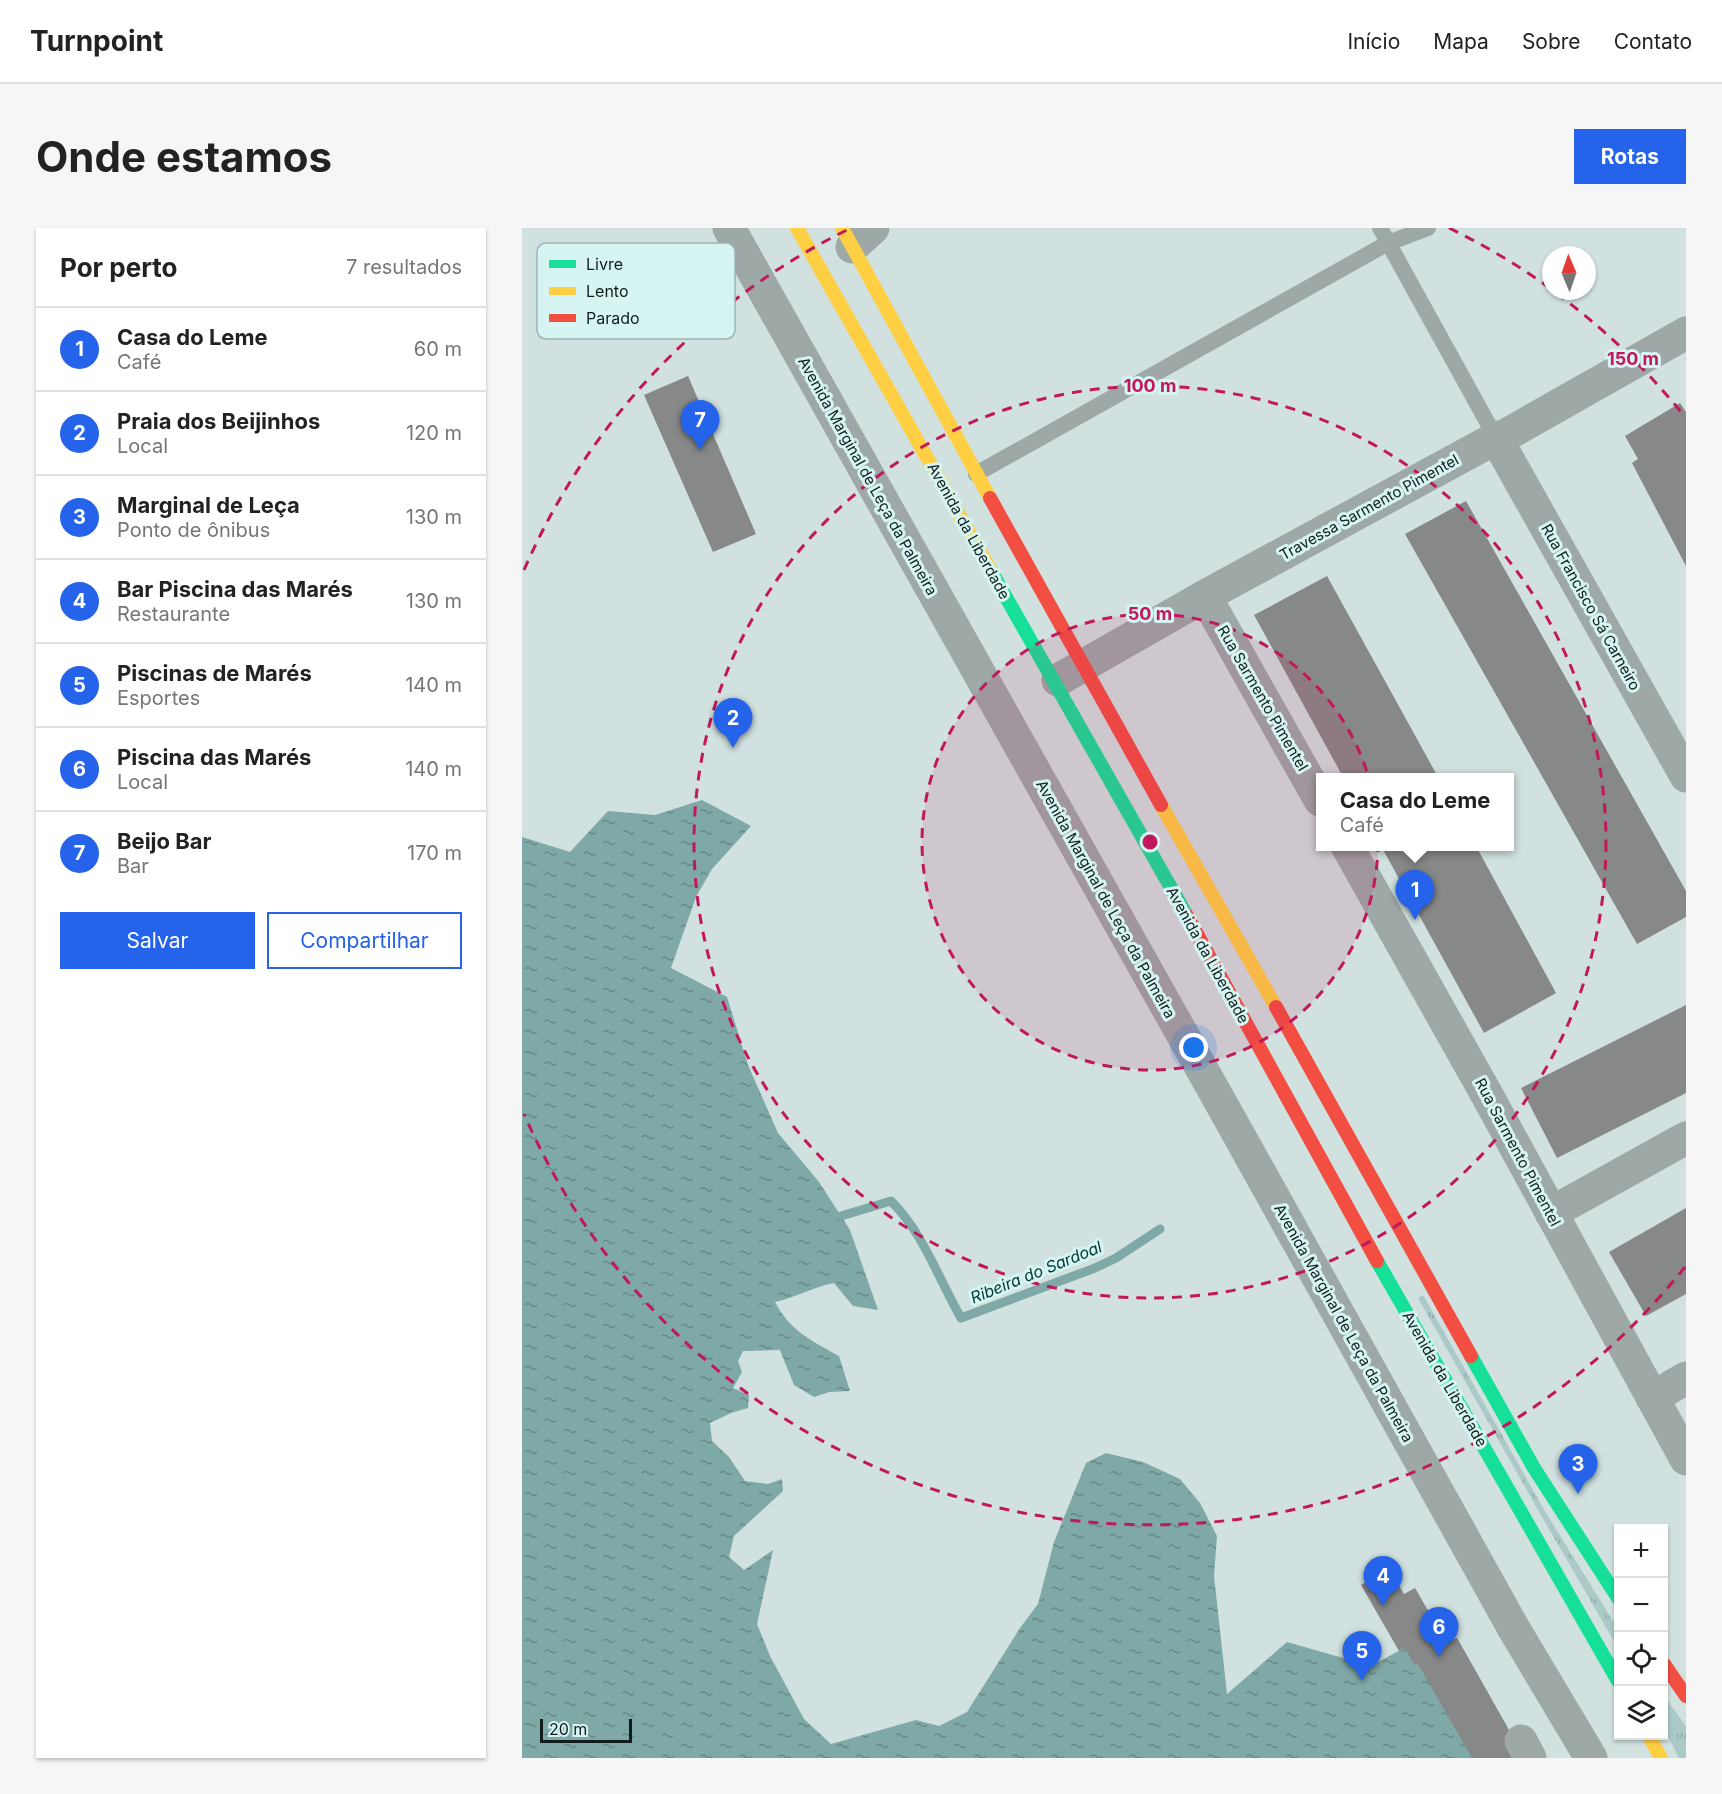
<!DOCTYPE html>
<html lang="pt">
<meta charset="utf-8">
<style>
:root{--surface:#fff;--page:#f6f6f6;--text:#222;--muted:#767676;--line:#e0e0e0;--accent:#2563eb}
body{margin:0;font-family:Inter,sans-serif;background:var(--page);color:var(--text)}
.controls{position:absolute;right:18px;bottom:18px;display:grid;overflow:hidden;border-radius:0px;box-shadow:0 2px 4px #0004}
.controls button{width:54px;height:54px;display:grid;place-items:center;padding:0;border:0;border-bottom:2px solid var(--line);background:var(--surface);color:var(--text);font:30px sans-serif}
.compass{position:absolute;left:1020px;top:18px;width:54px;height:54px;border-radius:50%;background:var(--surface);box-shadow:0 2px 4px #0004;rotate:358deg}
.scale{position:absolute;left:18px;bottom:15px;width:92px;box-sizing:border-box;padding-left:6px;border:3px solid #111d1c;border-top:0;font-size:16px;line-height:21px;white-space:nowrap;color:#111d1c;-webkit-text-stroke:4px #d6f5f2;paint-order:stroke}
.you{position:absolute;left:672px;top:820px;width:21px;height:21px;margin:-15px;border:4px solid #fff;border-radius:50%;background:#1a73e8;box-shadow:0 0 0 9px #1a73e833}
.badge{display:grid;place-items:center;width:39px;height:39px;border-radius:50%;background:var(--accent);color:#fff;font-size:20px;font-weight:700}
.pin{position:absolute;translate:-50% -50px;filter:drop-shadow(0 2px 3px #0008)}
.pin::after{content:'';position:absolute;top:32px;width:21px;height:18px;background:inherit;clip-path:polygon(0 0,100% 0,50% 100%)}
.popup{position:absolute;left:794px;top:545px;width:198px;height:78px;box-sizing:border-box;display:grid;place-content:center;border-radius:0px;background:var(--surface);filter:drop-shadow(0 2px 4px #0005);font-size:20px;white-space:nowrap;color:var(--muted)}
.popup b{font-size:22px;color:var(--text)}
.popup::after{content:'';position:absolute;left:50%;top:100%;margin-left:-12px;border:12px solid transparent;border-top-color:var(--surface)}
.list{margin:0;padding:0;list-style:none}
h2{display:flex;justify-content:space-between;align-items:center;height:78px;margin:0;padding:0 24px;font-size:26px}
h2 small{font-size:20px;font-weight:400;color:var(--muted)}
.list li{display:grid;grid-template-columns:39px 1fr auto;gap:18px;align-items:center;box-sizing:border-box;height:84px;padding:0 24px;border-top:2px solid var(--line)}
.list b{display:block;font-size:22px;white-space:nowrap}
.list p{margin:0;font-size:20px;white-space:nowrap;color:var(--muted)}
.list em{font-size:20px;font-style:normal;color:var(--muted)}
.actions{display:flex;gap:12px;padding:18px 24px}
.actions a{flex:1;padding:14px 0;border:2px solid var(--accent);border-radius:0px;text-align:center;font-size:21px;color:var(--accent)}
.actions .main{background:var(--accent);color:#fff}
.icon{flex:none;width:33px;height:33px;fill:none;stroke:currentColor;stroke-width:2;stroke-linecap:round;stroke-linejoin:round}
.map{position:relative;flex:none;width:1164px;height:1530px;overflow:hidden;border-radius:0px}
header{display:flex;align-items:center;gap:36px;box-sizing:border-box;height:84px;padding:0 30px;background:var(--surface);border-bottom:2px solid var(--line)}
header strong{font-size:28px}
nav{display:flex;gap:33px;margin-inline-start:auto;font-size:21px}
.intro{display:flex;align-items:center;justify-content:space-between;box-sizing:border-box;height:144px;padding:0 36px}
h1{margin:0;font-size:42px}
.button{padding:15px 27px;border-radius:0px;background:var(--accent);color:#fff;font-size:21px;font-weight:700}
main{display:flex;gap:36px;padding:0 36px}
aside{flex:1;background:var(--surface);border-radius:0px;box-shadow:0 2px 4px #0004}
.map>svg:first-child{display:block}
.grass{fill:url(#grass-tufts)}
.water{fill:url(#water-ripples)}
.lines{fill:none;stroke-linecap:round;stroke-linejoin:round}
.stream{stroke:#7fa9a6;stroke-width:9}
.building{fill:#878888}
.lane{stroke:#9da8a7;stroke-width:16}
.street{stroke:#9da8a7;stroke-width:33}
.fast{stroke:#16e098;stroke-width:14}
.slow{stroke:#ffcf43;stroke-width:14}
.jam{stroke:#f24e42;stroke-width:14}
.ring{fill:none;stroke:#c2185b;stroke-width:3;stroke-dasharray:10 8}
.labels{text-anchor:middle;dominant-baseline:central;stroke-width:6;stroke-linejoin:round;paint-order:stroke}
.street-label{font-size:15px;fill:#111d1c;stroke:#d6f5f2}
.water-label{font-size:16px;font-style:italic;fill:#023835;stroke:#d6f5f2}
.key{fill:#d6f5f2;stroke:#9bb4b2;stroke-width:1.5}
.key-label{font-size:16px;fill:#111d1c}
.centre{fill:#c2185b;stroke:#d6f5f2;stroke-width:3}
.ring-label{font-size:18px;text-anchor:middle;font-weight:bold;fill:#c2185b;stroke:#d6f5f2;stroke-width:6;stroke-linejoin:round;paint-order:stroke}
</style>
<header>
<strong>Turnpoint</strong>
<nav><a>Início</a><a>Mapa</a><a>Sobre</a><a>Contato</a></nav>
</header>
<div class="intro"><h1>Onde estamos</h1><a class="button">Rotas</a></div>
<main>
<aside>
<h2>Por perto<small>7 resultados</small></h2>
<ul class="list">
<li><span class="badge">1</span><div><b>Casa do Leme</b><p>Café</p></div><em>60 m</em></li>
<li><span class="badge">2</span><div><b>Praia dos Beijinhos</b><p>Local</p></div><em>120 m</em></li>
<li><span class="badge">3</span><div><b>Marginal de Leça</b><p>Ponto de ônibus</p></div><em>130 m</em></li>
<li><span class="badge">4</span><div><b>Bar Piscina das Marés</b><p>Restaurante</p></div><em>130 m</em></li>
<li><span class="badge">5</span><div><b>Piscinas de Marés</b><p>Esportes</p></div><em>140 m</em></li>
<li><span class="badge">6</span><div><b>Piscina das Marés</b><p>Local</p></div><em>140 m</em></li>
<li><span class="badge">7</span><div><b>Beijo Bar</b><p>Bar</p></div><em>170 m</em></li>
</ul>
<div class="actions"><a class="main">Salvar</a><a>Compartilhar</a></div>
</aside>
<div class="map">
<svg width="1164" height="1530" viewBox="0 0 1164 1530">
<defs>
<pattern id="grass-tufts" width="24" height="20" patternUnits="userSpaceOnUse" patternTransform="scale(1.5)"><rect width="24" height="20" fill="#abcac7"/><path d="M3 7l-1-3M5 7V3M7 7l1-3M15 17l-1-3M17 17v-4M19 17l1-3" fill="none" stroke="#92adaa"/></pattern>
<pattern id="water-ripples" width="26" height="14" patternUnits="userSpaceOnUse" patternTransform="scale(1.5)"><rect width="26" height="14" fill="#7fa9a6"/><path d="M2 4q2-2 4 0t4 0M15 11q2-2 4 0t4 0" fill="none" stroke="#678986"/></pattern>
</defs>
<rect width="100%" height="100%" fill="#d0e1df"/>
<path class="grass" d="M901 1067 1024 1285 1096 1401V1420L1020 1289 896 1070Z
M1142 1468 1164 1498V1530H1157L1142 1501Z"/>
<path class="water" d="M180 572 229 598 190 641 174 669 149 740 205 769 226 837 256 905 297 954 328 1002 356 1082 331 1078 312 1055C291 1059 275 1069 253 1074 267 1102 290 1113 317 1128L328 1163 307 1164 292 1169 272 1157 258 1122 221 1123 216 1133 220 1144 211 1160 227 1167 226 1180 209 1185 188 1195 190 1213 207 1229 223 1253 246 1256 260 1251 261 1263 212 1308 207 1329 222 1342 251 1322 235 1396 248 1428 282 1491 309 1516 394 1492 417 1498 445 1484 498 1400 516 1376 532 1314 564 1235 584 1225 621 1234 658 1251 678 1275 695 1308 692 1348 705 1466 765 1414 849 1438 917 1401 925 1415 935 1410 996 1518 995 1530H0V609L48 624 86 583 133 587Z"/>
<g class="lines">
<path class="stream" d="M319 988 369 973C402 1006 416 1050 439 1090L573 1040 594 1030 638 1001"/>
</g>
<path class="building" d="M166 148 234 306 191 324 122 167Z
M1158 175 1164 184V338L1110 235 1116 231 1103 208Z
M944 273 1164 663V689L1115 716 883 306Z
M805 348 916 549H821L732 387Z
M859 618H954L1034 765 962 805Z
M1164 777V865L1035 930 999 860Z
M1164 980V1066L1124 1088 1087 1024Z
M867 1340 882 1366 893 1360 925 1415 935 1410 996 1518 995 1530H950L896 1436 892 1437 883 1420 877 1423 839 1357Z"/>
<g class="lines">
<path class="lane" d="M858 0 974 210
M454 246 866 15 906 0"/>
<path class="street" d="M207 0 704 884 992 1401 1069 1530
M330 19 351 0
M974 210 1164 548
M683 368 798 572
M536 452 683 368 974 210 984 207 1164 105
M825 618 965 867 1164 1231
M1029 985 1164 910
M1130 1170 1164 1150
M999 1513 1008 1530"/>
<path class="fast" d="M468 341 665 688
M855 1033 1096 1453
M949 1128 1012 1240 1096 1370"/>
<path class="slow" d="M275 0 468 341
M320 0 468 270
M639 577 754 779
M1127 1508 1139 1530"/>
<path class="jam" d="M468 270 639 577
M665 688 855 1033
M754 779 949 1128
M1142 1436 1164 1468"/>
</g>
<circle cx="628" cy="614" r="228" fill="#c2185b" fill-opacity=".12"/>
<g class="ring">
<circle cx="628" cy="614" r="228"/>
<circle cx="628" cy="614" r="456"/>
<path d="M1163 1039A683 683 0 0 1 2 886M2 342A683 683 0 0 1 329 0M927 0A683 683 0 0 1 1025 58M1034 65A683 683 0 0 1 1163 189"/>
</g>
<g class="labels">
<g class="street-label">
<text transform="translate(346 248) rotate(61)">Avenida Marginal de Leça da Palmeira</text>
<text transform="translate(847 279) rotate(-29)">Travessa Sarmento Pimentel</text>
<text transform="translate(447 303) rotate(61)">Avenida da Liberdade</text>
<text transform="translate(1069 379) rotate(61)">Rua Francisco Sá Carneiro</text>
<text transform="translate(741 470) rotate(60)">Rua Sarmento Pimentel</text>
<text transform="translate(584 671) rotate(61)">Avenida Marginal de Leça da Palmeira</text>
<text transform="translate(686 727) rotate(61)">Avenida da Liberdade</text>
<text transform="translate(996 924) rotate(62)">Rua Sarmento Pimentel</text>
<text transform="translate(822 1095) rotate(61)">Avenida Marginal de Leça da Palmeira</text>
<text transform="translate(923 1151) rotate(60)">Avenida da Liberdade</text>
</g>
<g class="water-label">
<text transform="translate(514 1044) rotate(-22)">Ribeira do Sardoal</text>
</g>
</g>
<rect x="15" y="15" width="198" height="96" rx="9" class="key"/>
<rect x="27" y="32" width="27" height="8" fill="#16e098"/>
<rect x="27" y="59" width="27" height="8" fill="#ffcf43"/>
<rect x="27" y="86" width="27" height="8" fill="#f24e42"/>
<g class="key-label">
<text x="64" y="42">Livre</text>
<text x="64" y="69">Lento</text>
<text x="64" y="96">Parado</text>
</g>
<circle cx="628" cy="614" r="9" class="centre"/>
<g class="ring-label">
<text x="1111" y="137">150 m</text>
<text x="628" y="164">100 m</text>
<text x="628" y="392">50 m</text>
</g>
</svg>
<div class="controls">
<button>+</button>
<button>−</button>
<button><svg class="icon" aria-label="locate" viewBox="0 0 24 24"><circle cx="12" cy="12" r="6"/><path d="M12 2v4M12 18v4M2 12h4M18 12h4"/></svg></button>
<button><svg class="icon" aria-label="layers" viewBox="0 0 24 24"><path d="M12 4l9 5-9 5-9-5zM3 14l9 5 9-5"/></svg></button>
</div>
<svg class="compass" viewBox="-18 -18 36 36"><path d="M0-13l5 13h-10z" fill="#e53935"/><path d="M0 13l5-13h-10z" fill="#767676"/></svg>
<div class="scale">20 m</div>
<div class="you"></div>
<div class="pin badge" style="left:893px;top:692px">1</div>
<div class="popup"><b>Casa do Leme</b>Café</div>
<div class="pin badge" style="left:211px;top:520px">2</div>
<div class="pin badge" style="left:1056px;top:1266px">3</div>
<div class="pin badge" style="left:861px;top:1378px">4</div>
<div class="pin badge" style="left:840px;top:1453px">5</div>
<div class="pin badge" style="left:917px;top:1429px">6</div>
<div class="pin badge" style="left:178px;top:222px">7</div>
</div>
</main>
